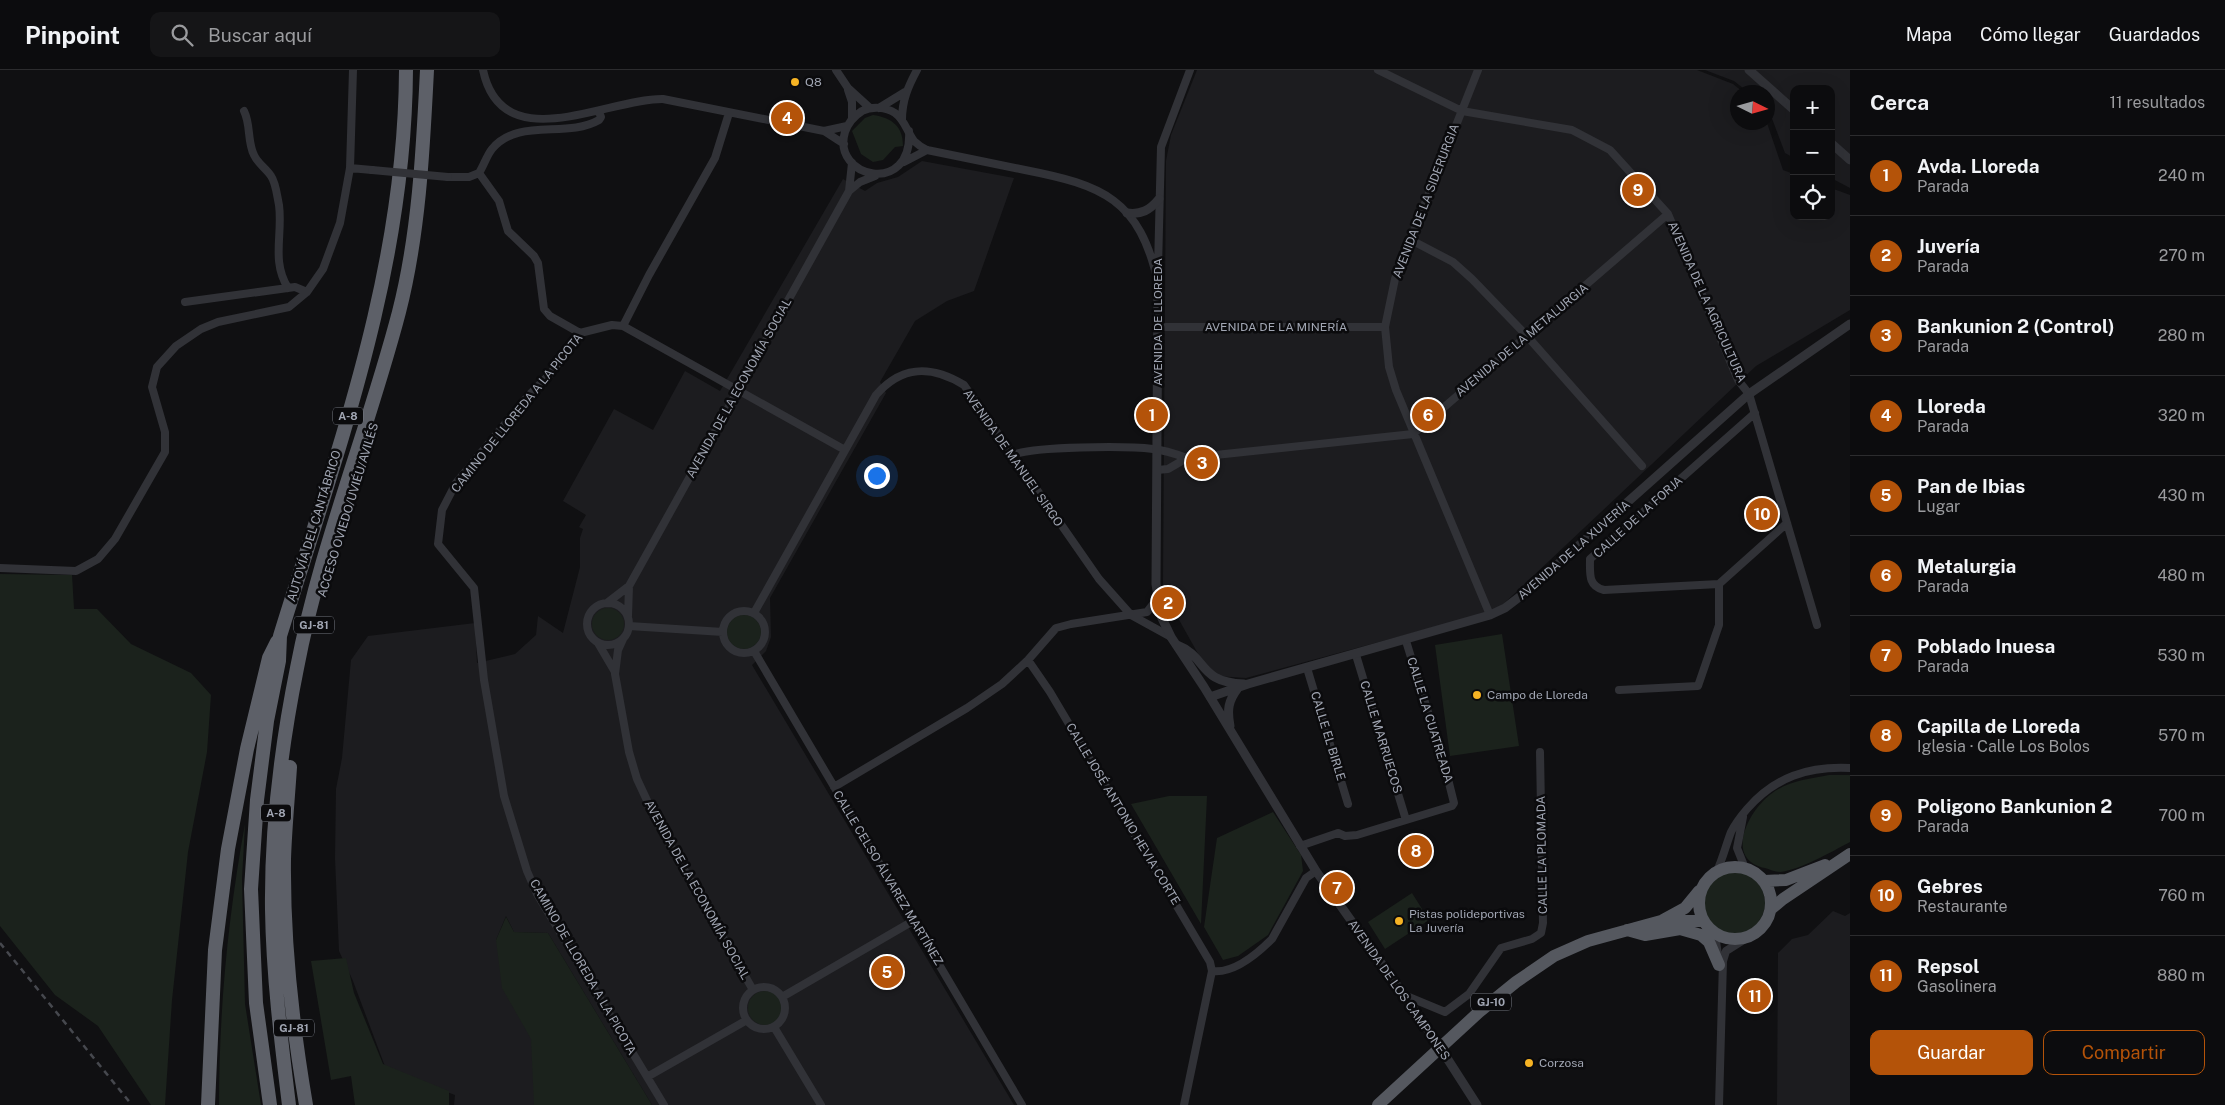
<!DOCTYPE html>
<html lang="es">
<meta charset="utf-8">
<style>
:root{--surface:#0c0c0e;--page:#151517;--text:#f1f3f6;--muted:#9a9b9e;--line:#2c2c2e;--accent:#b45309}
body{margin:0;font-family:"Public Sans",sans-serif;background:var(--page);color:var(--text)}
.controls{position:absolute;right:15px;top:15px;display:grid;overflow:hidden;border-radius:10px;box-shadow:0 5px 20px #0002}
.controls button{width:45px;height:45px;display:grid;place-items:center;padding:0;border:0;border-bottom:1px solid var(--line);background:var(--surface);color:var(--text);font:25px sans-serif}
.compass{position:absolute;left:1730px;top:15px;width:45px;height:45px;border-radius:50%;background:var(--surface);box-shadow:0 5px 20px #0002;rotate:95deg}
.you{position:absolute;left:876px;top:405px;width:18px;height:18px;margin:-12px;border:4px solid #fff;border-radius:50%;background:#1a73e8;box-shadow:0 0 0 8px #1a73e833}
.badge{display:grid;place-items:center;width:32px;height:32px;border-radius:50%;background:var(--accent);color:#fff;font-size:16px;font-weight:700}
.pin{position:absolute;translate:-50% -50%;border:2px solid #fff;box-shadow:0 1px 5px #0006}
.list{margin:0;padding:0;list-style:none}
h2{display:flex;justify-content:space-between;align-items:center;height:65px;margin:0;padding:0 20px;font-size:21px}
h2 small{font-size:16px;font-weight:400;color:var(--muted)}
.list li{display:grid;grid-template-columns:32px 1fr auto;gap:15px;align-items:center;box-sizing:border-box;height:80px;padding:0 20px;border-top:1px solid var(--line)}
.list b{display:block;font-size:19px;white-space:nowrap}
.list p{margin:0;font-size:16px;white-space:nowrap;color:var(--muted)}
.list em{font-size:16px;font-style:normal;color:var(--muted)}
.actions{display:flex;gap:10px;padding:15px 20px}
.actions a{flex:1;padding:11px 0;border:1px solid var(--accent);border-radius:10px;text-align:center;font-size:18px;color:var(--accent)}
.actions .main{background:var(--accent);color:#fff}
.icon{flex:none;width:28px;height:28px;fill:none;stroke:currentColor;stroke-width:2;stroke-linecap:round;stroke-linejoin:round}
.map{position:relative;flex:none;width:1850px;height:1035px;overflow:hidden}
header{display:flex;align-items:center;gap:30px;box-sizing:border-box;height:70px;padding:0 25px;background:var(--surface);border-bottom:1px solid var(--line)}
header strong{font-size:24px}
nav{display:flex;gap:28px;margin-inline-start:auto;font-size:18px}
.search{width:350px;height:45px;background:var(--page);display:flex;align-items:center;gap:12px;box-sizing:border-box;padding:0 18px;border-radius:10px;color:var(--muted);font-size:19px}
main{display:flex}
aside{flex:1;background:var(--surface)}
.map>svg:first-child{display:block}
.built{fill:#1c1c1f}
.green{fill:#1b221c}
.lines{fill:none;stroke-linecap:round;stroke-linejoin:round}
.minor{stroke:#313237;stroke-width:8}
.tertiary{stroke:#313237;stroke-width:9}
.trunk{stroke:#55585f;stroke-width:12}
.motorway{stroke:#5d6068;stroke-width:14}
.rail{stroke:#46484e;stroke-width:2.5;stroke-dasharray:6 5;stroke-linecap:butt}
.minor-bridge{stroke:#313237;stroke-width:8}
.tertiary-bridge{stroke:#313237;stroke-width:9}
.poi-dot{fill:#f6b324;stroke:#0b0b0d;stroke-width:2}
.labels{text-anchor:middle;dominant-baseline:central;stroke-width:5;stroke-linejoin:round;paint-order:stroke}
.shield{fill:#0b0b0d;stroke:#747881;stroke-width:1}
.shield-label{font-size:11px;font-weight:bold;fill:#a1a6b3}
.poi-label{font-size:12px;fill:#a1a6b3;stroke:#0b0b0d;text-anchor:start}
.street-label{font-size:12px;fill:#a1a6b3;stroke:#0b0b0d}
</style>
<header>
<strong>Pinpoint</strong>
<div class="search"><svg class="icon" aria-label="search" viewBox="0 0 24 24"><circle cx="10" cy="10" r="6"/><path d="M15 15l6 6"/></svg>Buscar aquí</div>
<nav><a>Mapa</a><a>Cómo llegar</a><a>Guardados</a></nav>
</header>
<main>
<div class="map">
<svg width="1850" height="1035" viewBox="0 0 1850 1035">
<rect width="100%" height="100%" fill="#101012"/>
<path class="built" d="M1197 0H1697L1733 14 1743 22H1738V52L1767 53 1783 100 1794 104V146H1831V118L1850 125V240L1756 296 1497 540 1246 608 1217 606 1201 589 1178 548 1163 514 1166 91 1171 65Z
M1705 0H1850V118L1831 108V19H1794V88L1785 83 1768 38V22H1748L1734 11Z
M922 91 1014 108 974 221 947 231 915 251 880 312 886 323 770 528 771 567 766 581 752 595 1014 1035H652L548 863 514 862 506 846 496 870 537 972V1035H454L455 1025 386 999 353 911 339 881 335 788 336 719 342 688 351 590 368 566 475 553 477 593 515 584 536 565 538 546 563 563 580 497V468L583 459 579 457 586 445 563 431 614 339 653 360 685 301 720 321 843 109 865 121 877 113 898 107Z
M1833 841 1845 846 1850 843V1035H1777L1778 883 1792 869 1808 865Z"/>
<path class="green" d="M873 45C892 48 903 56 903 76L895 77 883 90 873 92 861 84 852 61 865 48Z
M0 504 72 505 74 539H97L131 574 191 603 211 625 207 682 188 782 172 930 165 1035H151L98 956 55 925 0 856Z
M592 554a16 16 0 1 1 32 0a16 16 0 1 1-32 0Z
M727 562a17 17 0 1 1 34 0a17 17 0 1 1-34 0Z
M1502 564 1519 676 1450 686 1435 575Z
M1829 705H1850V772C1831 782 1800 800 1780 802 1775 802 1769 799 1765 798 1723 789 1749 740 1771 724 1787 711 1809 709 1829 705Z
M1169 726H1207L1201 854 1131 734Z
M1273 742 1301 785 1303 801 1268 865 1238 886 1223 890 1204 857 1217 768Z
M245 754 242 809 245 934 261 1035H219C219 941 228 846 245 754Z
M1703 833a31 31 0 1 1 62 0a31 31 0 1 1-62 0Z
M1412 823 1429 850 1385 879 1368 852Z
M506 847 514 862 548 863 652 1035H534L531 969 502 918 496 870Z
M346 888 354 923 383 994 449 1021V1035H355L351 1006 331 1010 311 891Z
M748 938a17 17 0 1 1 34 0a17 17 0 1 1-34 0Z"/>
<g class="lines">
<path class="minor" d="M483 0C502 90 608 28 663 29L824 61 844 74
M836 0 848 18 870 38
M1378 0 1462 41 1572 60 1610 80 1668 144 1738 310 1749 324 1817 555
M1478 0 1395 209 1385 257 1389 297 1396 320 1490 545
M848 20 852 32V49
M879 38 905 22
M244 41C251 55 247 71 254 85 258 94 266 98 271 106 276 113 277 126 279 135 283 164 271 191 288 218
M902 50C902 30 908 17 917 0
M824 61 847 56
M909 61C913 127 831 108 845 62 848 53 854 46 862 41 872 36 886 37 895 43 905 50 907 62 914 71 918 75 923 78 927 80 960 87 992 93 1025 100 1102 115 1140 129 1158 213
M904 92 927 80
M350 98 372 100
M479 103 499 131 508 161 534 186 538 193 544 239 550 246 580 263
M448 107H469L479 103C484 95 487 85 492 79 519 47 566 69 599 50L601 47 599 42
M849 121 860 112 875 106
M1411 170 1453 192 1472 209 1527 266 1642 396
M1158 198 1161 77 1190 0
M185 232 295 217 307 222
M623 256 649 205 715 88 729 43
M1166 257H1385
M1755 343 1590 489C1590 504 1588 516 1604 520L1719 514 1787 453
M1013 385C1033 376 1128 376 1153 379 1165 380 1176 384 1187 388L1413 364 1668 144
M1157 400 1168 399 1187 388
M0 498 76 501 98 489 115 469 165 382V362L152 317 157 297 176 276 201 259 218 252 289 237 307 222 323 199 340 153 350 98 353 0
M587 554a21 21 0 1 1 42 0a21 21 0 1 1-42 0Z
M607 533 629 516 849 121 852 93
M723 562a21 21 0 1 1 42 0a21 21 0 1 1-42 0Z
M754 543 876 325C902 295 931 295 964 315L1099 509 1131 545 1171 567
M628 546 629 516
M629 556 723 562
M623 569 618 580 615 604 629 682 637 709 658 754 753 920
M598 573 615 602
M754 581 1022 1035
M1356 585 1406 750
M1028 590 1050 622 1210 892 1212 901
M1307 598 1348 734
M1619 620 1698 616 1719 555V514
M834 717 967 638 1002 614 1028 590 1056 558 1071 554 1147 542 1157 529
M1743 747 1737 778 1745 798
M1300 776 1338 763 1345 766 1357 765 1452 736 1454 733 1445 697 1406 571
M1717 801C1723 788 1726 775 1731 762 1735 754 1741 746 1747 739 1775 707 1808 696 1850 698
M1715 864 1718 885
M743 938a21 21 0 1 1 42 0a21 21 0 1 1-42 0Z
M1404 925 1445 942 1469 924 1501 878 1532 869 1541 863 1543 853 1540 682
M782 927 913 851
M774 957 821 1035
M647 1007 747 950
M664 1035 537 824 527 801 504 726 484 610 474 518 438 474 442 440 456 413 528 326 550 304 580 263 612 255 623 256 845 380
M1184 1035 1212 901C1234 904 1257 884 1272 869L1306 808 1316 801
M1719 1035 1723 891 1726 881 1745 869"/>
<path class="tertiary" d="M1749 0 1794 40
M1831 73 1850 90
M1127 143C1141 145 1150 140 1159 129
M1158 213 1156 514 1161 546 1171 567 1204 617 1316 801 1418 945
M1177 575C1208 587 1197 612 1244 614
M1210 627 1248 614 1490 545 1505 538 1531 518 1749 324 1850 254
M1230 656C1227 640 1228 631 1238 618
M1445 985 1477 1035"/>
<path class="trunk" d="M1699 833a36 36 0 1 1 72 0a36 36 0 1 1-72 0Z
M1764 811 1786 810 1825 795
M1771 839 1783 829 1850 784
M1663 850 1685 838 1699 821
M1627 860 1645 865 1680 859 1701 865 1709 872 1719 895
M1378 1035 1479 942 1516 912 1554 886 1588 871 1661 851H1703"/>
<path class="motorway" d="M290 697C288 728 285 758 284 789 283 872 292 953 306 1035
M208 1035 215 880 228 779 247 679 269 588 277 572
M270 1035 256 933 251 819 257 730 267 651 279 591 280 566C338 378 405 200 406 0
M289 1035C281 970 273 905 272 840 271 759 281 677 297 598 320 477 368 361 399 242 419 164 423 80 427 0"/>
<path class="rail" d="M0 873 132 1035"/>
<path class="minor-bridge" d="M372 100 448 107"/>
<path class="tertiary-bridge" d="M1418 945 1445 985"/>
</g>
<g class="poi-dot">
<circle cx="795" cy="12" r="5"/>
<circle cx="1477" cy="625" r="5"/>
<circle cx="1399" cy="851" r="5"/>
<circle cx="1529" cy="993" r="5"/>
</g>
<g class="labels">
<g class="shield">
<rect x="333" y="337.5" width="30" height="17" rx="4"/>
<rect x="294" y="546.5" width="40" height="17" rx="4"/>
<rect x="261" y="734.5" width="30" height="17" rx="4"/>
<rect x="1471" y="923.5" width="40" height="17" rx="4"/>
<rect x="274" y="949.5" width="40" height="17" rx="4"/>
</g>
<g class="shield-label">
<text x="348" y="346">A-8</text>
<text x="314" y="555">GJ-81</text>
<text x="276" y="743">A-8</text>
<text x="1491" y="932">GJ-10</text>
<text x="294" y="958">GJ-81</text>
</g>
<g class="poi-label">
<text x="805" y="12">Q8</text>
<text x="1487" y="625">Campo de Lloreda</text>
<text x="1409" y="844">Pistas polideportivas<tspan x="1409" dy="14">La Juvería</tspan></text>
<text x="1539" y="993">Corzosa</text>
</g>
<g class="street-label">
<text transform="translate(1426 131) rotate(-69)">AVENIDA DE LA SIDERURGIA</text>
<text transform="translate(1707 232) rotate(66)">AVENIDA DE LA AGRICULTURA</text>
<text transform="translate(1158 252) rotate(-90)">AVENIDA DE LLOREDA</text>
<text x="1276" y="257">AVENIDA DE LA MINERÍA</text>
<text transform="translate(1522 270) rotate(-40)">AVENIDA DE LA METALURGIA</text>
<text transform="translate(739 318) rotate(-61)">AVENIDA DE LA ECONOMÍA SOCIAL</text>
<text transform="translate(517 343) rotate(-51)">CAMINO DE LLOREDA A LA PICOTA</text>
<text transform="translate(1013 388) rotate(55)">AVENIDA DE MANUEL SIRGO</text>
<text transform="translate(348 440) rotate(-73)">ACCESO OVIEDO/UVIÉU/AVILÉS</text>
<text transform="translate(1638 447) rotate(-42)">CALLE DE LA FORJA</text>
<text transform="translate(314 456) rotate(-73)">AUTOVÍA DEL CANTÁBRICO</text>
<text transform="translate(1574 480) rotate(-41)">AVENIDA DE LA XUVERÍA</text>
<text transform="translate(1430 650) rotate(73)">CALLE LA CUATREADA</text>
<text transform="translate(1328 666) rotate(73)">CALLE EL BIRLE</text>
<text transform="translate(1381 667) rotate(73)">CALLE MARRUECOS</text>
<text transform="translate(1123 744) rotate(59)">CALLE JOSÉ ANTONIO HEVIA CORTE</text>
<text transform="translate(1542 785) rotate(-91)">CALLE LA PLOMADA</text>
<text transform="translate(888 808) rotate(59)">CALLE CELSO ÁLVAREZ MARTÍNEZ</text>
<text transform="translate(697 820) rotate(61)">AVENIDA DE LA ECONOMÍA SOCIAL</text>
<text transform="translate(583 897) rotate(60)">CAMINO DE LLOREDA A LA PICOTA</text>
<text transform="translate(1399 920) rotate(55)">AVENIDA DE LOS CAMPONES</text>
</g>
</g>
</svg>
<div class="controls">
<button>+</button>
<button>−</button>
<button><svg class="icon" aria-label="locate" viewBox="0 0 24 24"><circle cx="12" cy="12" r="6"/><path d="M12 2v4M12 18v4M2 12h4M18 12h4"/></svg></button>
</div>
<svg class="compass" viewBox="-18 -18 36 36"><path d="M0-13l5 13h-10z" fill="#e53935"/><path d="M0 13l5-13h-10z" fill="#9a9b9e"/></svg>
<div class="you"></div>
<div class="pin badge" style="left:1152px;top:345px">1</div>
<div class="pin badge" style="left:1168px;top:533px">2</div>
<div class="pin badge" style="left:1202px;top:393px">3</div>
<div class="pin badge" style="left:787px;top:48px">4</div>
<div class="pin badge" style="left:887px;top:902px">5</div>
<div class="pin badge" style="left:1428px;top:345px">6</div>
<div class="pin badge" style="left:1337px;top:818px">7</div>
<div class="pin badge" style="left:1416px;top:781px">8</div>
<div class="pin badge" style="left:1638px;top:120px">9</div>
<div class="pin badge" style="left:1762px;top:444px">10</div>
<div class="pin badge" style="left:1755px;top:926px">11</div>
</div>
<aside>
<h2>Cerca<small>11 resultados</small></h2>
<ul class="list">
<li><span class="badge">1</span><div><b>Avda. Lloreda</b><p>Parada</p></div><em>240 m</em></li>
<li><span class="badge">2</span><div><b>Juvería</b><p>Parada</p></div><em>270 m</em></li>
<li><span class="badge">3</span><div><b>Bankunion 2 (Control)</b><p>Parada</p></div><em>280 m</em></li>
<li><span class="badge">4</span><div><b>Lloreda</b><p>Parada</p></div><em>320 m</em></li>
<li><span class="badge">5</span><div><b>Pan de Ibias</b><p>Lugar</p></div><em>430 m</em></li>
<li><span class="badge">6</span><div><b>Metalurgia</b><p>Parada</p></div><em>480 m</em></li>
<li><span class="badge">7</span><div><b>Poblado Inuesa</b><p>Parada</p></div><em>530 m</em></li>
<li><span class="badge">8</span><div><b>Capilla de Lloreda</b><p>Iglesia · Calle Los Bolos</p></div><em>570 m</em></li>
<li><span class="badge">9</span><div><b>Poligono Bankunion 2</b><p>Parada</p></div><em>700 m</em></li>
<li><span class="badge">10</span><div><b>Gebres</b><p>Restaurante</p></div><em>760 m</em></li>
<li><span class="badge">11</span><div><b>Repsol</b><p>Gasolinera</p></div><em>880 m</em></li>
</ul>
<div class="actions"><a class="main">Guardar</a><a>Compartir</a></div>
</aside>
</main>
